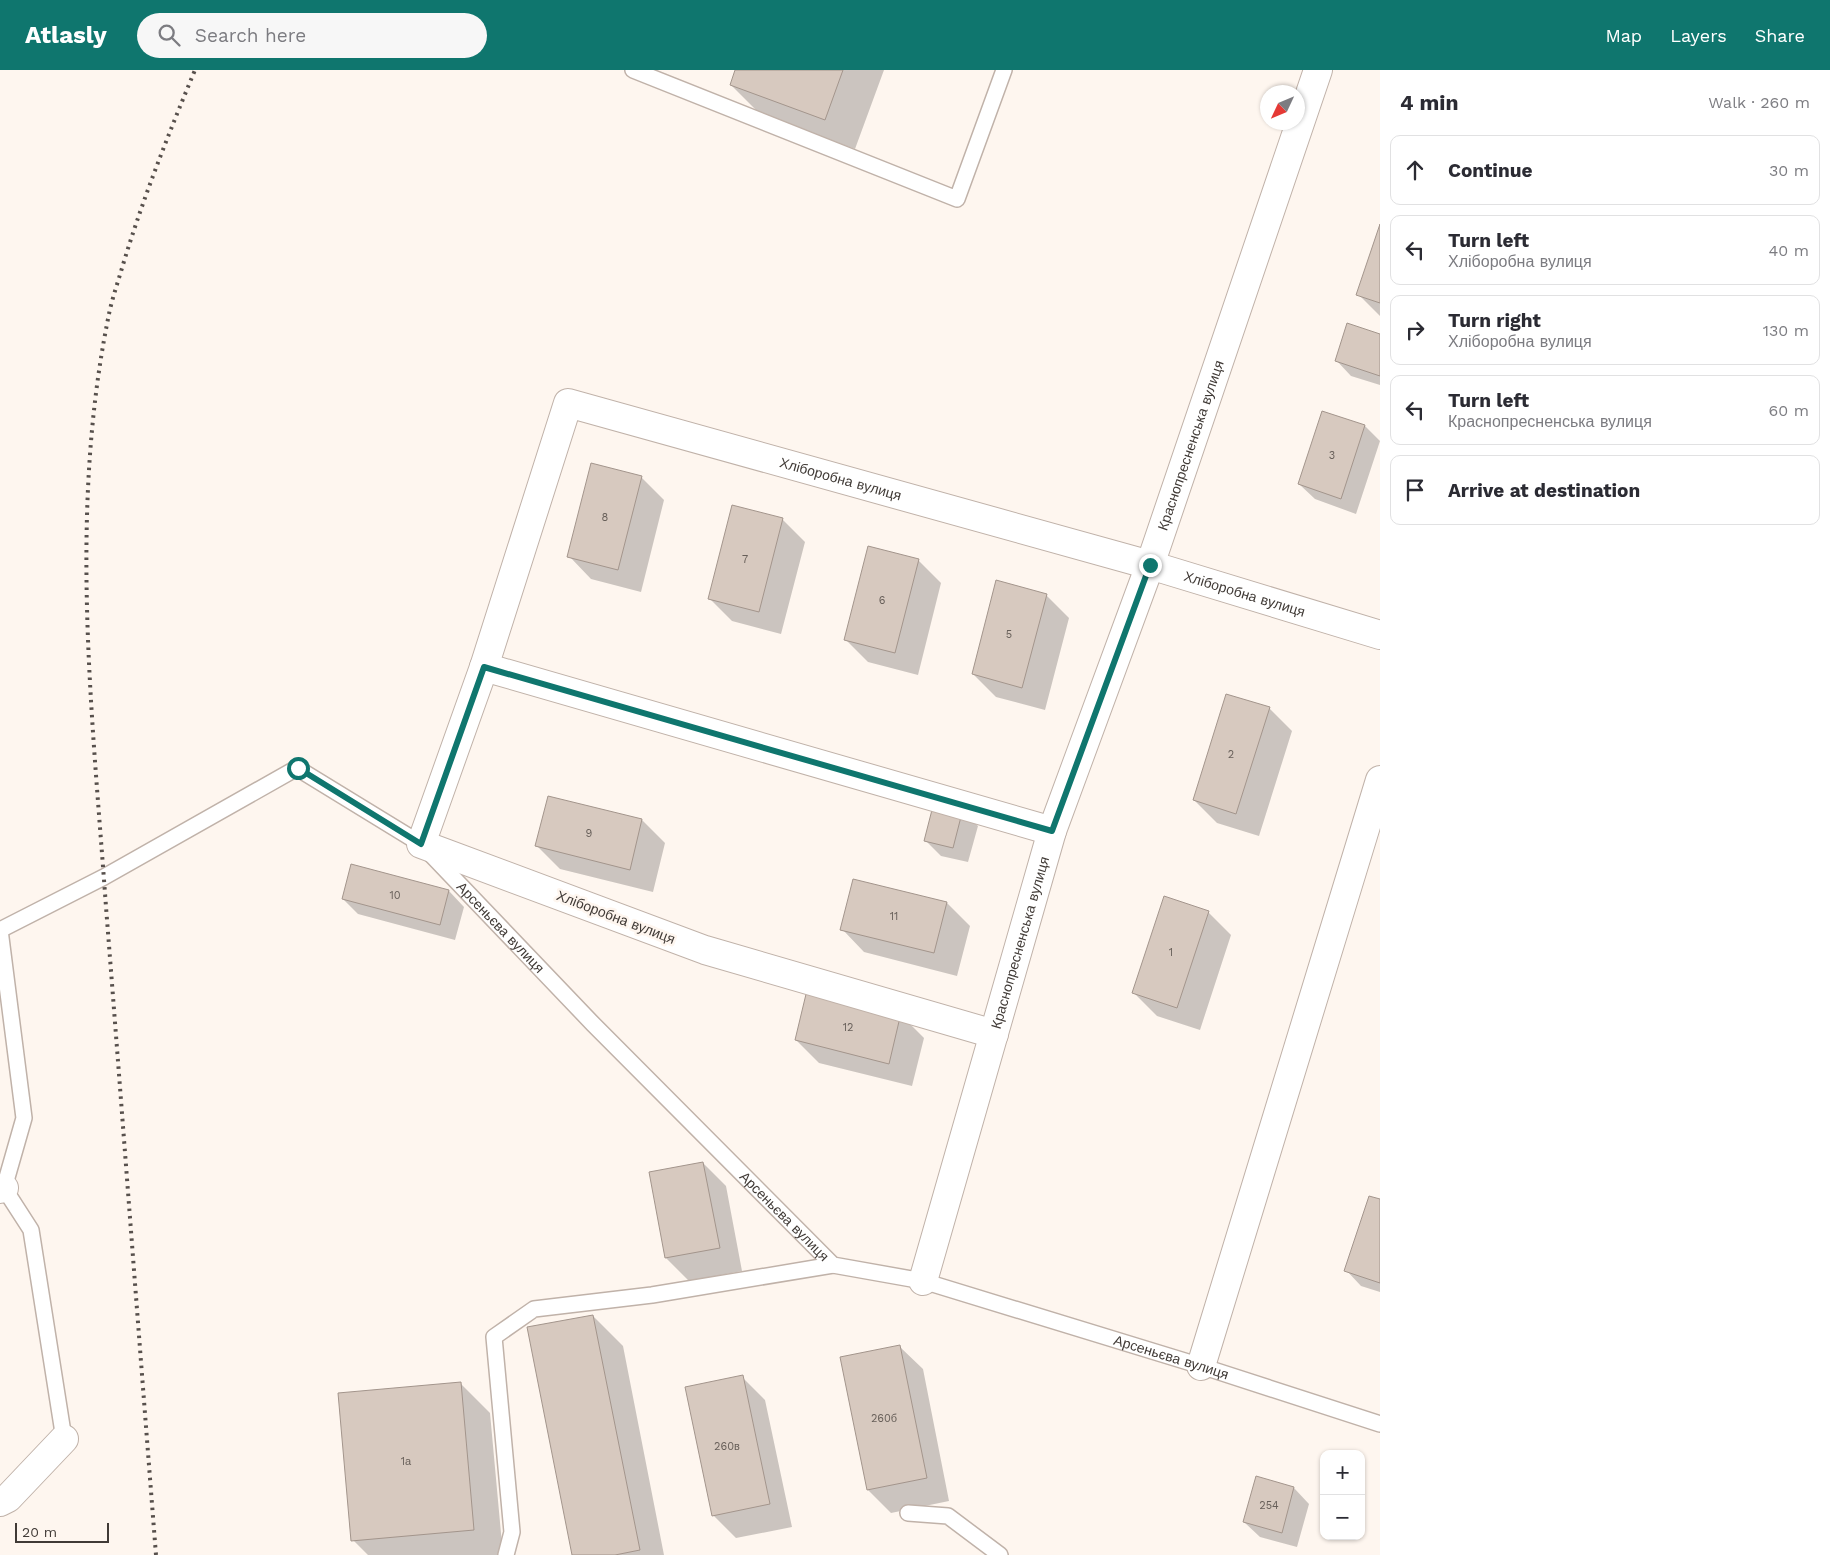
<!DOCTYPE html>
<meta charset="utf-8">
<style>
:root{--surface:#fff;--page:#f7f7f7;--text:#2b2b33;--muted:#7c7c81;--line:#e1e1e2;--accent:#0f766e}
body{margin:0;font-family:"Work Sans",sans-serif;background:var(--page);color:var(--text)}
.controls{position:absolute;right:15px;bottom:15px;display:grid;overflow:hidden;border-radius:10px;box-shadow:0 1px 4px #0004}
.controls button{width:45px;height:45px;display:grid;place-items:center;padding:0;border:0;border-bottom:1px solid var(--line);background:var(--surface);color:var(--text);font:25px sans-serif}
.compass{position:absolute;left:1260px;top:15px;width:45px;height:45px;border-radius:50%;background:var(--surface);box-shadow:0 1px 4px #0004;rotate:226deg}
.scale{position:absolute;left:15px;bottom:12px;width:94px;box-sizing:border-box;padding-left:5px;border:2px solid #403a36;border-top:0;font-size:14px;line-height:18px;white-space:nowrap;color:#403a36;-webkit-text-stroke:4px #fef6ef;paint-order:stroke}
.stop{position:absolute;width:15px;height:15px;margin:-11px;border:4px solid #0f766e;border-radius:50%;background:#fff}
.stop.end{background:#0f766e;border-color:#fff;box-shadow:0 1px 5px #0008}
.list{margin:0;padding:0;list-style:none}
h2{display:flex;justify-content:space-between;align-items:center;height:65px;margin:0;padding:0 20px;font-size:21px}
h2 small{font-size:16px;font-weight:400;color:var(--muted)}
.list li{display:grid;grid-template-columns:32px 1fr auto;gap:15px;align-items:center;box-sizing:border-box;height:70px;margin:0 10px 10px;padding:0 10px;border:1px solid var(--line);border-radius:10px}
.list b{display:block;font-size:19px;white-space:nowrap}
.list p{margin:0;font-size:16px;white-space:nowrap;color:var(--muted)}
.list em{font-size:16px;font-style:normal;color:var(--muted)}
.icon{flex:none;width:28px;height:28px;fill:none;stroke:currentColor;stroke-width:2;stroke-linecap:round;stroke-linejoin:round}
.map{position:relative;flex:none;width:1380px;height:1485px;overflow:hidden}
header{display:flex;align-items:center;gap:30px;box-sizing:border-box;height:70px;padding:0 25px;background:var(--accent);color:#fff}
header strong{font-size:24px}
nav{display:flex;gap:28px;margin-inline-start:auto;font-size:18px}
.search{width:350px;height:45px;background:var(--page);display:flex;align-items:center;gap:12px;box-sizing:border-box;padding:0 18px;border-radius:28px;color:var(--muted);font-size:19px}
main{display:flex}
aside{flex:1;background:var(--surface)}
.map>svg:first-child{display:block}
.shadow{fill:#0003}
.building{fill:#d7c9bf;stroke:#a3958c}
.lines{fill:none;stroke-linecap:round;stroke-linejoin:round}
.service-casing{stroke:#c0b2a9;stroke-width:18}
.minor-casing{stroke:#c0b2a9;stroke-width:30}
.service{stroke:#fff;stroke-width:15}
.minor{stroke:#fff;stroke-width:28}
.rail{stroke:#57504c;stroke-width:4;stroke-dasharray:2.5 5;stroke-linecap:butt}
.route{stroke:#0f766e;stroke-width:6}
.labels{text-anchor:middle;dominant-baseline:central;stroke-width:5;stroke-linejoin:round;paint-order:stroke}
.number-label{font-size:11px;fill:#665e58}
.street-label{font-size:14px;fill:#403a36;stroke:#fef6ef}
</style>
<header>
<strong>Atlasly</strong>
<div class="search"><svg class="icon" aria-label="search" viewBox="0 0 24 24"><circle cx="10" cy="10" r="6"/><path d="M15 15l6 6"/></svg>Search here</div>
<nav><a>Map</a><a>Layers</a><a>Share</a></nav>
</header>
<main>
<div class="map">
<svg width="1380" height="1485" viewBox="0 0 1380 1485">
<rect width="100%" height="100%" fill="#fef6ef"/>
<path class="shadow" d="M737 0H884L855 79 761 45 731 15Z
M1380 158V246L1358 224Z
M1380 266V315L1351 306 1336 290Z
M1323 342 1365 356 1380 371 1356 444 1315 429 1299 414Z
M641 407 664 430 641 522 591 509 569 486Z
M782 449 805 472 781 564 732 551 709 528Z
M918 490 941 513 918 605 868 592 845 569Z
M1046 525 1069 548 1045 640 996 627 973 604Z
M1269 638 1292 661 1259 766 1217 753 1194 730Z
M549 727 642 750 665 773 653 822 560 799 537 776Z
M962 741 978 756 968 792 941 786 925 770Z
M352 796 449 821 464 837 455 870 358 844 343 829Z
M854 810 947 833 970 856 957 906 864 882 842 859Z
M1208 842 1231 865 1200 960 1157 946 1134 923Z
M901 945 924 968 912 1016 819 993 796 970Z
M703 1093 726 1116 742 1201 689 1211 666 1188Z
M1380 1131V1222L1361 1216 1346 1200Z
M593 1246 623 1276 664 1485H574Z
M900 1277 923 1299 949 1431 891 1443 868 1420 841 1288Z
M742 1307 765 1330 792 1457 736 1468 713 1445Z
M460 1313 490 1343 503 1485H368L353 1470Z
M1257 1408 1294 1418 1309 1434 1297 1477 1260 1467 1244 1452Z"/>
<path class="building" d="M735 0H843L825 50 730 15Z
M1380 154V233L1356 225Z
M1347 253 1380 264V306L1335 291Z
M1322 341 1365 355 1341 429 1298 414Z
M591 393 642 406 618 500 567 487Z
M732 435 783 448 759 542 708 529Z
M868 476 919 489 895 583 844 570Z
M996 510 1047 524 1022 618 972 604Z
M1226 624 1270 637 1236 744 1193 730Z
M548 726 642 749 630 800 535 776Z
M934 732 963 739 953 778 924 771Z
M351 794 449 820 440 855 342 829Z
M853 809 947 832 934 883 840 860Z
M1164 826 1209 841 1177 938 1132 923Z
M807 920 901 943 889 994 795 970Z
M703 1092 720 1178 665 1188 649 1102Z
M1369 1126 1380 1129V1213L1344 1201Z
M593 1245 640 1480 615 1485H572L527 1257Z
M900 1275 927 1408 867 1420 840 1287Z
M743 1305 770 1434 712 1446 685 1317Z
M461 1312 474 1460 351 1471 338 1323Z
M1256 1406 1294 1417 1282 1463 1243 1452Z"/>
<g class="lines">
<g class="service-casing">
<g id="service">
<path d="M633 0 957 129 1004 0"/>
<path id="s1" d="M0 860 104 807 297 698 421 774 593 954 833 1195 923 1211 1201 1296 1380 1354"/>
<path d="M0 860 24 1048 4 1118 31 1160 64 1369"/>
<path d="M908 1443 948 1446 1000 1485"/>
<path d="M506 1485 512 1462 494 1267 534 1239 652 1225 833 1195"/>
</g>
</g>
<g class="minor-casing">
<g id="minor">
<path d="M484 597 1052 761"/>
<path id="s2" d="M994 964 705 880 421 774 484 597 568 333 1150 495 1380 565"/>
<path d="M0 1119 4 1118"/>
<path id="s3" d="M923 1211 1052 761 1150 495 1318 0"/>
<path d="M1201 1296 1380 710"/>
<path d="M0 1432 8 1428 64 1369"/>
</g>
</g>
<use href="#service" class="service"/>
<use href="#minor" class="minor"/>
<path class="rail" d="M156 1485C139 1269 123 1053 106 837 92 642 69 443 108 249 111 232 117 215 122 198 142 131 168 65 195 0"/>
</g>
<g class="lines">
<path class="route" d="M298 698 421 774 484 597 1052 761 1150 495"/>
</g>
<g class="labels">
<g class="number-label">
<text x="1332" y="385">3</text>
<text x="605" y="447">8</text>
<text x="745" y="489">7</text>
<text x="882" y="530">6</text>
<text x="1009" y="564">5</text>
<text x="1231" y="684">2</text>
<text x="589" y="763">9</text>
<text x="395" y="825">10</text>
<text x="894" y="846">11</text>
<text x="1171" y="882">1</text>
<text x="848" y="957">12</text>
<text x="884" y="1348">260б</text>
<text x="727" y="1376">260в</text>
<text x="406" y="1391">1а</text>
<text x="1269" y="1435">254</text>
</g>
<g class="street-label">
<text stroke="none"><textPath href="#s3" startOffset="878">Краснопресненська вулиця</textPath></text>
<text stroke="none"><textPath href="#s2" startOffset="1352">Хліборобна вулиця</textPath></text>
<text stroke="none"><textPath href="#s2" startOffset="1772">Хліборобна вулиця</textPath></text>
<text transform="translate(616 847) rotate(21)">Хліборобна вулиця</text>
<text stroke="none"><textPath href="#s1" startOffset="599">Арсеньєва вулиця</textPath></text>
<text stroke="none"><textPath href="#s3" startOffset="352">Краснопресненська вулиця</textPath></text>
<text stroke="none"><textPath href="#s1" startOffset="1004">Арсеньєва вулиця</textPath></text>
<text stroke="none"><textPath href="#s1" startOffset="1424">Арсеньєва вулиця</textPath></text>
</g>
</g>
</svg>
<div class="controls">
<button>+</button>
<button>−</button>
</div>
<svg class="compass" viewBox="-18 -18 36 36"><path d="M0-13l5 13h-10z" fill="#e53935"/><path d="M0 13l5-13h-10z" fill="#7c7c81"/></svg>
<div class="scale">20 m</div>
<div class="stop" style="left:298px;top:698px"></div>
<div class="stop end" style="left:1150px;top:495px"></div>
</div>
<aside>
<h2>4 min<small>Walk · 260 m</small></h2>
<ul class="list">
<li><svg class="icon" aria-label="ahead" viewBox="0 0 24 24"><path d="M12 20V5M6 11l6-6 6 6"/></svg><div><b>Continue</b></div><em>30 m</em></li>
<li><svg class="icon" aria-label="left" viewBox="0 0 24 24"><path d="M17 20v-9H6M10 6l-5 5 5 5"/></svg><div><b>Turn left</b><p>Хліборобна вулиця</p></div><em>40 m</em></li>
<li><svg class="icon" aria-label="right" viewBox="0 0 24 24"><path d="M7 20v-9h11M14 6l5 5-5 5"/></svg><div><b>Turn right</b><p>Хліборобна вулиця</p></div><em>130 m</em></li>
<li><svg class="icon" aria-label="left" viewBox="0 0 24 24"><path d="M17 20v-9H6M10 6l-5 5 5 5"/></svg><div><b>Turn left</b><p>Краснопресненська вулиця</p></div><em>60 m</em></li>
<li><svg class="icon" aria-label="arrive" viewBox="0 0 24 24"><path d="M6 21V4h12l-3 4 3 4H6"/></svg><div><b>Arrive at destination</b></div></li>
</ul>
</aside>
</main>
